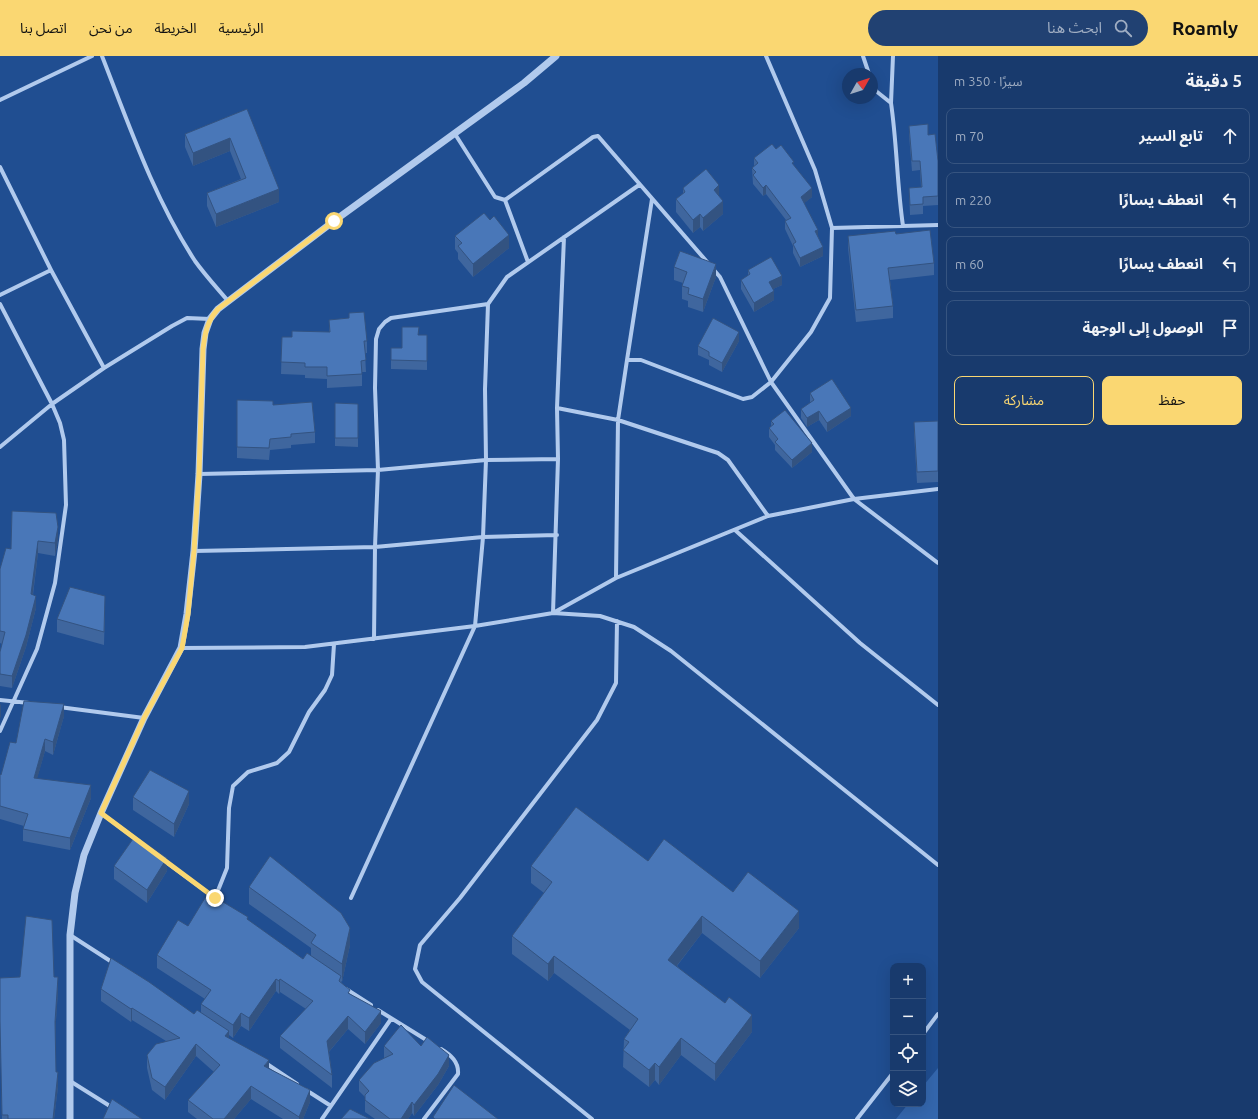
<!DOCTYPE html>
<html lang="ar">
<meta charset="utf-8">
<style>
:root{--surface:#183a6d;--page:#214172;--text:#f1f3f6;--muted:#9fadc2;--line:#365480;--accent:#fad772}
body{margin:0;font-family:Ubuntu,"Noto Sans Arabic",sans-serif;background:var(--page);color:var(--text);direction:rtl}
.controls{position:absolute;right:12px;bottom:12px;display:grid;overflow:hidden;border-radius:8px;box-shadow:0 4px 16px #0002}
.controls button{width:36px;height:36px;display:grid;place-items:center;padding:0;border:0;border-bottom:1px solid var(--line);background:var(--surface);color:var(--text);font:20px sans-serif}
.compass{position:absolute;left:842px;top:12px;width:36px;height:36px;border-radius:50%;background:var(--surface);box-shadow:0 4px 16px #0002;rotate:51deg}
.stop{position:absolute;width:12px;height:12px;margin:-9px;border:3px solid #fad772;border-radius:50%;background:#fff}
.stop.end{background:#fad772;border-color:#fff;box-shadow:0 1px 4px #0008}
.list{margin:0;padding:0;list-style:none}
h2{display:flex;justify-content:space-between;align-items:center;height:52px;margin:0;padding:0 16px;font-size:17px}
h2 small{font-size:13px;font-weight:400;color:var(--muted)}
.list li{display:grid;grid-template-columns:26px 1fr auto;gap:12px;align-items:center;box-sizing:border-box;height:56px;margin:0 8px 8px;padding:0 8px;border:1px solid var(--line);border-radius:8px}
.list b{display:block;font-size:15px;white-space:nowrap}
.list em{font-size:13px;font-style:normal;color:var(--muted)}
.actions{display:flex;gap:8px;padding:12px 16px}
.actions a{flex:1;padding:9px 0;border:1px solid var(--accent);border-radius:8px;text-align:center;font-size:14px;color:var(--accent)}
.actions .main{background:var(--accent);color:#111}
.icon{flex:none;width:22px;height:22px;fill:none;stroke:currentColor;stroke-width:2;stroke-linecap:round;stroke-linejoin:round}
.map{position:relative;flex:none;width:938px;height:1063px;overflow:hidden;direction:ltr}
header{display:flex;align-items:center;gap:24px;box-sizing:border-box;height:56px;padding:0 20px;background:var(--accent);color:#111}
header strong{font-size:19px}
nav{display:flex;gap:22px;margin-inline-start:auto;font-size:14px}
.search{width:280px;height:36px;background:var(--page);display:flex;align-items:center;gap:10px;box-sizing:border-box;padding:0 14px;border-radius:22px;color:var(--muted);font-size:15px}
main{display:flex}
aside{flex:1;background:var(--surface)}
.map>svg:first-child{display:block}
.green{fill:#3467ae}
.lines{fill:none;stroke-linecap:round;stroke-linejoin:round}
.minor{stroke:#b1caed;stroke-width:4}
.tertiary{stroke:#b1caed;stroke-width:7}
.wall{fill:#3f669e}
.shaded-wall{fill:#335381}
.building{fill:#4977b8;stroke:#335381}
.route{stroke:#fad772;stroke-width:5}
</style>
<header>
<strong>Roamly</strong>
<div class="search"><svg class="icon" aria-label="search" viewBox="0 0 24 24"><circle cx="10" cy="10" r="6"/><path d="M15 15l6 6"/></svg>ابحث هنا</div>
<nav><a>الرئيسية</a><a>الخريطة</a><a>من نحن</a><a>اتصل بنا</a></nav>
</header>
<main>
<aside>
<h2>5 دقيقة<small>سيرًا · 350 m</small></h2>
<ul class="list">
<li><svg class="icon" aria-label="ahead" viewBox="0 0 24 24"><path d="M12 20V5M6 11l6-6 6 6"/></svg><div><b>تابع السير</b></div><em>70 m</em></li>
<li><svg class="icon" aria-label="left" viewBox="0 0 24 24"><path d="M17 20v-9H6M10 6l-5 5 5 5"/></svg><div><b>انعطف يسارًا</b></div><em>220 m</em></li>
<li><svg class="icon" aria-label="left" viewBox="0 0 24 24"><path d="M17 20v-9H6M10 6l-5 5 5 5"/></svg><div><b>انعطف يسارًا</b></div><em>60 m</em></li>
<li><svg class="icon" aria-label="arrive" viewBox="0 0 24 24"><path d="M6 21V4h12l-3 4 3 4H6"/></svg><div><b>الوصول إلى الوجهة</b></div></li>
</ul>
<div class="actions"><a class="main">حفظ</a><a>مشاركة</a></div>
</aside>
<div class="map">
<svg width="938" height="1063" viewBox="0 0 938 1063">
<rect width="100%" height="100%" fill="#204e91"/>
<path class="green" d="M938 1012V1063H896L908 1048H923V1030Z"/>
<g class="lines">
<path class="minor" d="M102 0C129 69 154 142 195 205 205 219 217 232 228 245
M766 0 815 114 832 172 938 169
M863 0 869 18
M872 25 876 35 891 47C897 88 897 129 903 170
M0 44 92 0
M891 47 893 0
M455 78 495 141 505 144 593 81 598 80 708 207
M0 111 51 214 104 312
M505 144 528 206
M564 181 557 352 558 403 553 557 616 522 768 460 854 443 938 433
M713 213 720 221 771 326 811 276 830 242 832 172
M0 239 51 214
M0 248 52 348 60 367 64 384 66 449 55 527 37 593 0 675
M627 304 652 143
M557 352 618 364 718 397 728 404 768 460
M0 391 52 348 104 312 172 270 187 262 210 263
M199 418 378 414 486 404 558 403
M735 474 860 587 938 649
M194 495 375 491 378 414 375 332 376 283 379 273 385 266 391 262 488 248
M616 522 618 364 627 304H641L743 343 752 341 771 326 854 443 938 507
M374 583 375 491 483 481 557 479
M181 592 305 591 475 570 553 557 600 560 634 571 671 595 938 809
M0 644 29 647
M59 651 144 662
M101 757 137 784
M163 804 211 839
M215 842 227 812 229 752 233 730 248 716 277 707 289 696 309 656 325 634 332 619 334 588
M351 842 475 570 483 481 486 404 485 333 488 248 507 221 639 129
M70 879 115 908
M346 933 371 949
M378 954 428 985
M923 978 938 958
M264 1006 297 1028
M70 1025 113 1052
M306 1034 331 1050
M322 1063 391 963
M424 1063 458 1018C459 1006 451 999 441 993
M592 1063 422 926 415 913 420 889 460 842 597 664 616 627 617 565
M857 1063 893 1017"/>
<path class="tertiary" d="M70 1063V879L75 837 84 799 101 757 144 662 181 592 187 558 194 495 199 418 203 293 205 277 210 263 218 253 334 165 524 27 556 0"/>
</g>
<path class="wall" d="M247 53 279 146 216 171 207 150V137L241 123 230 95 193 110 185 91V78Z
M909 70 928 79 938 105V149L923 150V158L910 159 909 132 921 131 920 114 912 115 909 79Z
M776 93 794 110 812 141 804 147 818 180 823 200 800 211 793 197V190L785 173V165L786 164 766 138 763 140 753 128 752 112 754 111V102Z
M683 132 719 140 723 158 703 175 700 171 693 177 676 156V143L683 138Z
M490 164 509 192 473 221 458 203V197L455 193V180Z
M896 178 934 207V219L890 224 893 250V262L856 266 848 192V180Z
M674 211 716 221 703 256 688 251V245L682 243V230L683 227 674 224Z
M748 214 782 229 773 233 774 244 754 256 741 233V224L748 220Z
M349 257 367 285V297H365L366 316H362V330L327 332V323L305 322V319L281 318 282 281H292L329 276V264L349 262Z
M418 279H427V314L391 313V292H402Z
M739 285 722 316 709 309V304L698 299V290Z
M810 337 851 360 827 376 819 364 807 371 801 362V353L810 347Z
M237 344 273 349 315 376V387L291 389V392L270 394 269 404 237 402Z
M335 347 358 348V391L335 390Z
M771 365 812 396 792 412 775 394V389L769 381V372L771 371Z
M938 365V426L917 427 914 377V366Z
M12 455 58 484 55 500 38 497 33 539 36 552 26 591 12 632 0 630V596L2 588 0 587V513L11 493Z
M105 553 104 589 57 576V563Z
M64 660 53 699 45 695 37 722 91 742 70 794 23 785V773L24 770 0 763V718L1 719 16 687Z
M133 741 189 748 174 781 133 754Z
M648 805 733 836 799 872 760 922 702 877 677 910 752 976 715 1025 681 999 659 1029 655 1024 649 1031 623 1011 624 983 630 974 554 917 548 925 512 898V880L544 837 531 827V810Z
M114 810 167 815 147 847 114 823Z
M249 831 350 889 342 926 341 925V926L350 938 381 967 365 988 348 973 329 996 332 1019V1032L280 992V980L306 953 280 936 279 938 276 935 249 975 241 970 233 982 229 979V983L269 1013 310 1046 303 1063H283L251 1043 234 1063H197L188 1056V1044L214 1016 196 1000 165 1044 152 1034 147 1012V999L166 985 132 964 131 966 101 945V933L194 958 201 956V948L205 943 157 912V899L188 870 248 864 303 903 311 900V892L249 848Z
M54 921 58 935 55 978 56 1016 58 1031 54 1063H2L0 979V922Z
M384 990H421L449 1010 438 1029 414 1060 412 1057 408 1063H375L365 1056V1041L359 1035V1024L384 1002Z"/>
<path class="shaded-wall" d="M230 82V95L193 110V97Z
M719 129V142L714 134Z
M766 129V138L763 140V132Z
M812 132V141L801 150V141Z
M279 133V146L216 171V158Z
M723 145V158L703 175V162Z
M700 158V171L693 177V164Z
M818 174V183L815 175Z
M509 179V192L473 221V208Z
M823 191V200L800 211V202Z
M716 208V221L703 256V243Z
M782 220V229L769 235V226Z
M774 235V244L754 256V247Z
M739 276V285L722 316V307Z
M851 352V360L827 376V367Z
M819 355V364L807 371V362Z
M812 387V396L792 412V404Z
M58 471V484L55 500V487Z
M38 485V497L31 551V538Z
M36 540V552L26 591 12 632V620Z
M1 648V661L0 662V649Z
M64 648V660L53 699V686Z
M45 683V695L34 734V722Z
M91 729V742L70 794V782Z
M189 735V748L174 781V768Z
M167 802V815L147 847V834Z
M799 855V872L760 922V905Z
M702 860V877L668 921V904Z
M350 872V889L342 926V908Z
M554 900V917L548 925V908Z
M58 921V935L55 981V966Z
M276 923V935L249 975V962Z
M280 923V936L279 938V925Z
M132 952V964L131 966V953Z
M381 955V967L365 988V976Z
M241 957V970L233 982V969Z
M752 959V976L715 1025V1008Z
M348 960V973L327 998V985Z
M229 975V987L225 980Z
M681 982V999L659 1029V1011Z
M196 988V1000L165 1044V1031Z
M449 999V1010L438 1029 414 1060V1049Z
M269 1004V1016L264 1010Z
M655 1007V1024L649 1031V1014Z
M58 1016V1031L54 1063H53Z
M251 1030V1043L234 1063H224Z
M310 1034V1046L303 1063H299V1061Z
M412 1046V1057L408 1063H401Z"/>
<path class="building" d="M247 53 279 133 216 158 207 137 246 122 230 82 193 97 185 78Z
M928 68V79L935 78 938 105V140L923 141V148L910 149 909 132 922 131 920 105H912L909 70Z
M772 88 776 93 781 89 794 106 792 107 812 132 801 141 818 174 815 175 823 191 800 202 793 188 796 186 785 165 791 162 766 129 763 132 753 119 756 116 752 112 758 107 754 102Z
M706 113 719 129 714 134 723 145 703 162 700 158 693 164 676 143 685 136 683 132Z
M484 157 490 164 494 160 509 179 473 208 458 190 462 187 455 180Z
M930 174 934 207 888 212 893 250 856 254 848 180 895 175 896 178Z
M680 195 716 208 703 243 688 238 689 232 682 230 687 216 674 211Z
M771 201 782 220 769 226 774 235 754 247 741 224 750 218 748 214Z
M364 256 367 285H364L366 304 361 305 362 318 327 320V311H305V307L281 306 282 281H292V275L330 276 329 264 349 262V257Z
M713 262 739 276 722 307 709 300V296L698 290Z
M402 271H419L418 279H427V305L391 304V292H402Z
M832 323 851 352 827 367 819 355 807 362 801 353 814 344 810 337Z
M237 344 273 345V349L312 346 315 376 291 378V381L270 383 269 392 237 391Z
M335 347 358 348V382H335Z
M785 354 812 387 792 404 775 386 778 383 769 372 774 368 771 365Z
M938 365V415L917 416 914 366Z
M12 455 56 457 58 471 55 487 38 485 31 538 36 540 26 579 12 620 0 618V596L5 576 0 575V513L6 492 11 493Z
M70 531 105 540 104 576 57 563Z
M24 645 64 648 53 686 45 683 34 722 91 729 70 782 23 773 28 758 0 750V718L1 719 10 686 16 687Z
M150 714 189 735 174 768 133 741Z
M576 751 648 805 664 783 733 836 748 816 799 855 760 905 702 860 668 904 725 947 729 941 752 959 715 1008 681 982 659 1011 655 1007 649 1014 623 994 629 986 624 983 638 963 554 900 548 908 512 880 552 826 531 810Z
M135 780 167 802 147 834 114 810Z
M270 800 341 857 350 872 342 908 311 887 316 879 249 831Z
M208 837 248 861 247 863 303 903 307 897 341 920 339 925 350 934 348 937 381 955 365 976 348 960 327 985 332 1019 280 980 313 945 280 923 279 925 276 923 249 962 241 957 233 969 201 948 211 934 157 899 178 864 188 870Z
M26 860 52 864 54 921H58L55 966 56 1016H58L53 1063H8V1059H2L0 965V922L20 921Z
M111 902 149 926 194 958 197 954 229 975 225 980 269 1004 264 1010 310 1034 299 1061 251 1030 224 1063H213L188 1044 220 1009 196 988 165 1031 152 1022 147 999 156 988 180 982 132 952 131 953 101 933Z
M401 969 421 990 427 981 449 999 438 1018 414 1049 412 1046 401 1063H390L365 1044V1039L369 1035 359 1024 374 1007 393 998 384 990Z
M454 1029 498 1063H435L433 1061Z
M112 1043 142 1063H103Z
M350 1053 370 1063H341Z"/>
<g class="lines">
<path class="route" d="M215 842 101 757 144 662 182 592 188 558 194 495 199 418 203 293C205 277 207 265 218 253L334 165"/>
</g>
</svg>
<div class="controls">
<button>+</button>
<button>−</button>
<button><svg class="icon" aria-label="locate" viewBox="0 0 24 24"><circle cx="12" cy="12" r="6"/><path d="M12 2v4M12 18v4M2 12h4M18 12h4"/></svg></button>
<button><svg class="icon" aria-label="layers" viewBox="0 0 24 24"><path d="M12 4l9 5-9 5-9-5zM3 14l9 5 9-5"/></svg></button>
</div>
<svg class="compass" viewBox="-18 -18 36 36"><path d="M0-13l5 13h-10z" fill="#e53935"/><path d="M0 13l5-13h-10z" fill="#9fadc2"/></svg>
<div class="stop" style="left:334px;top:165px"></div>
<div class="stop end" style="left:215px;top:842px"></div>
</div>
</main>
